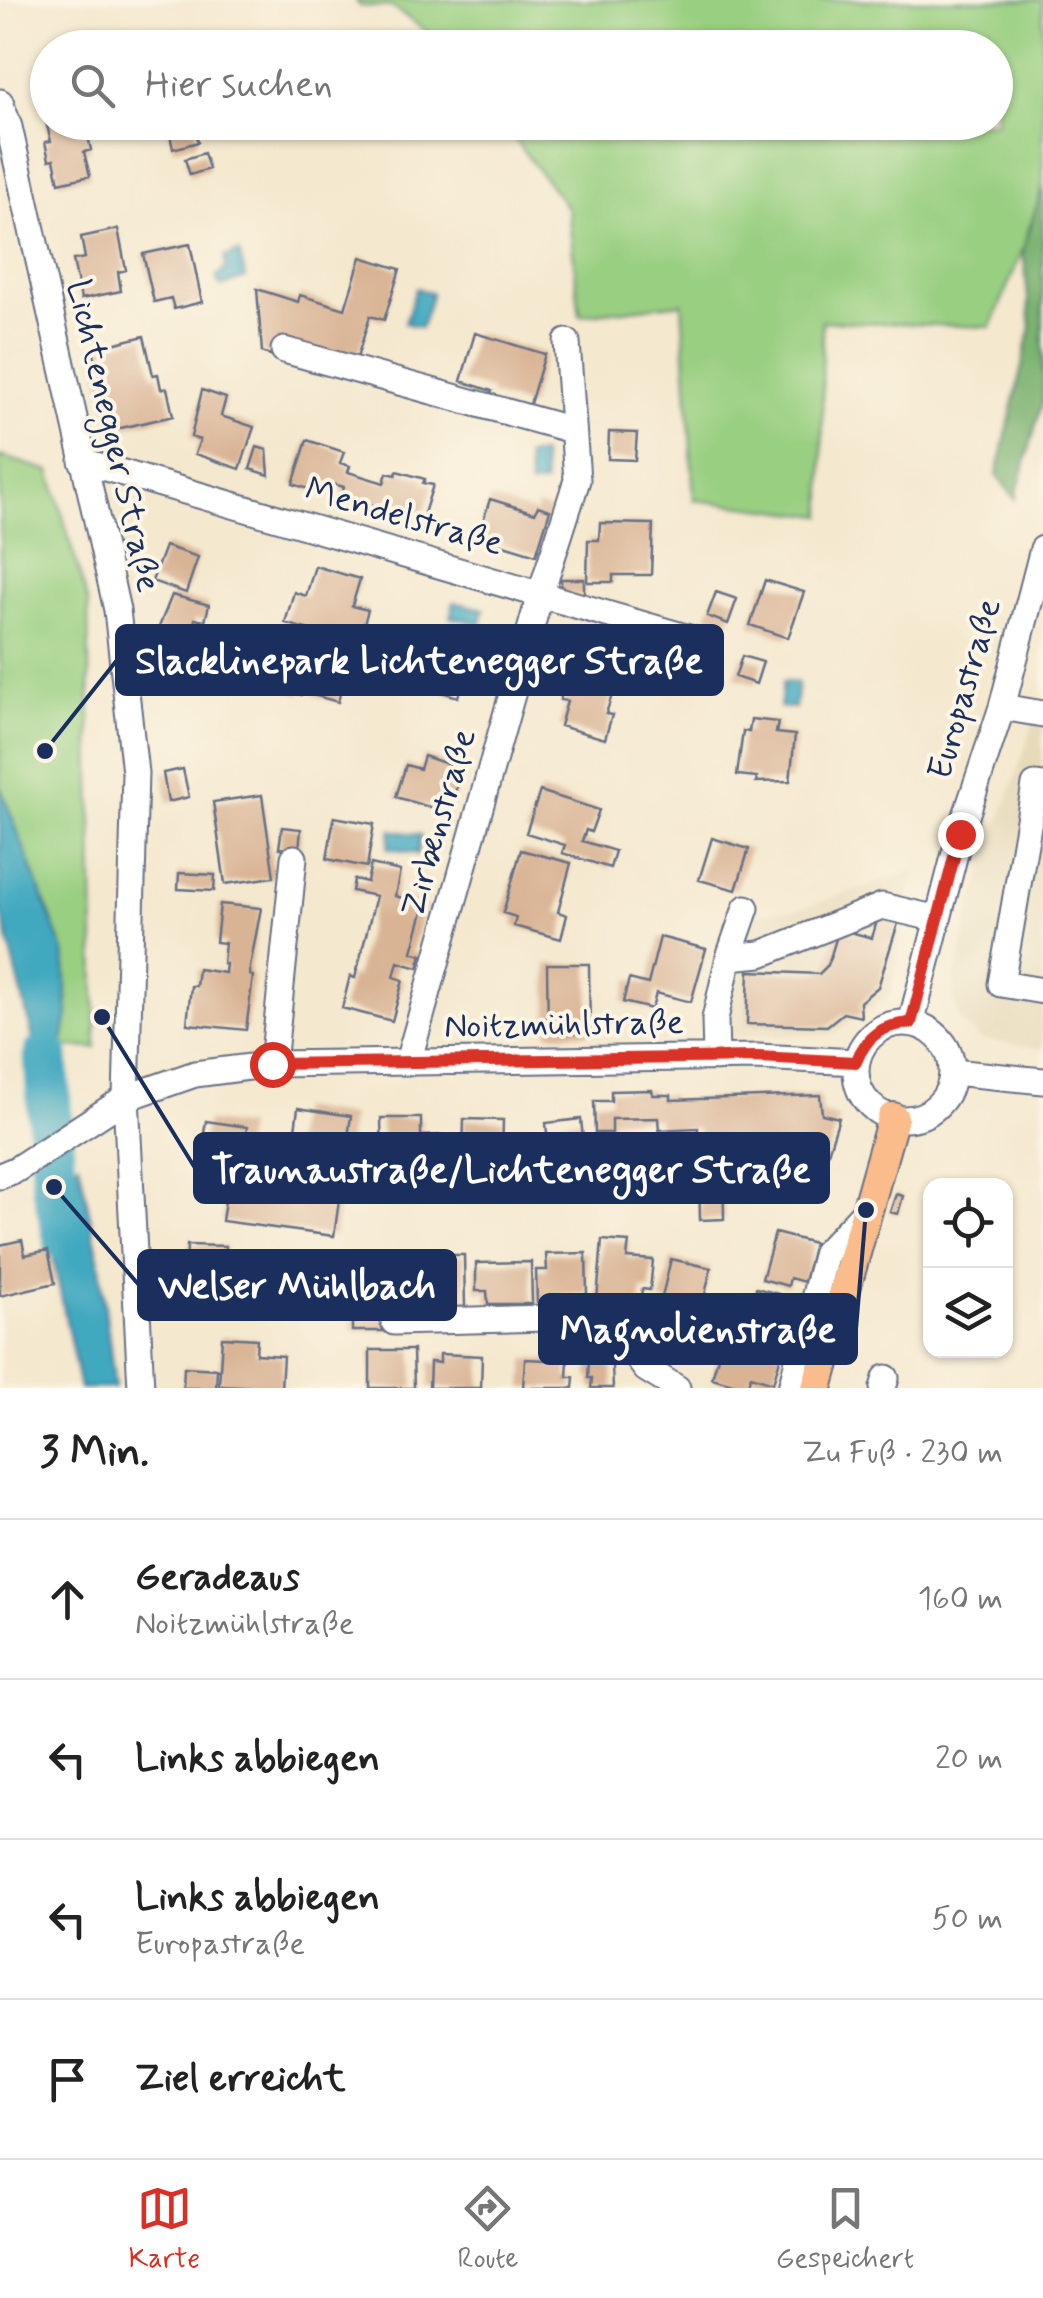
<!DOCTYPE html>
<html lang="de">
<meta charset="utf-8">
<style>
:root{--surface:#fff;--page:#f6f6f6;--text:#222;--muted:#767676;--line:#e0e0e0;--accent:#d93025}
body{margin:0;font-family:Mynerve,sans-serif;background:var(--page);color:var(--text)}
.controls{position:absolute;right:30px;bottom:30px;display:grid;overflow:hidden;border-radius:20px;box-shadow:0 2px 8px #0004}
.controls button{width:90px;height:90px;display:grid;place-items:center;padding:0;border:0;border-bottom:2px solid var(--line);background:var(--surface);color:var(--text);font:50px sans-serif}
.stop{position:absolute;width:30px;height:30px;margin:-22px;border:8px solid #d93025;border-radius:50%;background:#fff}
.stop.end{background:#d93025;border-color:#fff;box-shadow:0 2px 10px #0008}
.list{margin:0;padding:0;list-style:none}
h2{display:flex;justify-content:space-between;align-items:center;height:130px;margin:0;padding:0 40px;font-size:42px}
h2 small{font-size:32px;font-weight:400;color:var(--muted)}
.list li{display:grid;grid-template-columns:65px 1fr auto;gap:30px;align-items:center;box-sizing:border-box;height:160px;padding:0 40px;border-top:2px solid var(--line)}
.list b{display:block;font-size:38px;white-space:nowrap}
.list p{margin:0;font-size:32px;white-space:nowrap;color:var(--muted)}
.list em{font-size:32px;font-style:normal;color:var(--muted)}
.icon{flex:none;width:55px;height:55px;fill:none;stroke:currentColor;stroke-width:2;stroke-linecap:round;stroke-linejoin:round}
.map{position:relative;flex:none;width:1043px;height:1388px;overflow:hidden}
.search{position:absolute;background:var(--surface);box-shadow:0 2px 8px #0004;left:30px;right:30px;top:30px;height:110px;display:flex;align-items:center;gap:25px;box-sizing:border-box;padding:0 35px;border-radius:55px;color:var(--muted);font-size:38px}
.sheet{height:770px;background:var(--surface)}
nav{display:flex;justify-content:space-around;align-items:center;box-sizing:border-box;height:140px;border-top:2px solid var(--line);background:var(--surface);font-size:28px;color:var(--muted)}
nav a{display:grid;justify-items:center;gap:5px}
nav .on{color:var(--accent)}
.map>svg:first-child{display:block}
.built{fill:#e6daba}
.green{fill:#99cf81;stroke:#5a7f70;stroke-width:2.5}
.forest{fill:#7ab26f;stroke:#4a7066;stroke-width:2.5}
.water{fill:#3fa8bf;stroke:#2d6c8e;stroke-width:2.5}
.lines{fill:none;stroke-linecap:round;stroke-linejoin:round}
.river{stroke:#3fa8bf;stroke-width:45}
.building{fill:#d9b494}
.minor-casing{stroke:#677085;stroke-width:29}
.major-casing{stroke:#677085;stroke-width:34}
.minor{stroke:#fff;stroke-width:25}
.major{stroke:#f9bc8a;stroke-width:30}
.route{stroke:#d93025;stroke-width:12}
.labels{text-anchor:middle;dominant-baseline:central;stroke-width:8;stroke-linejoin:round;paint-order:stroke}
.street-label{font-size:35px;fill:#1b2f5e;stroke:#fcf5e5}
.leader{fill:none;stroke:#1b2f5e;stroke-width:4}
.callout-dot{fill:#1b2f5e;stroke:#fcf5e5;stroke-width:4}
.callout{fill:#1b2f5e;stroke:#1b2f5e;stroke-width:4}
.callout-label{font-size:38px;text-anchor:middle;font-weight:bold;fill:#fff}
</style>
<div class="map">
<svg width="1043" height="1388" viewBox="0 0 1043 1388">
<rect width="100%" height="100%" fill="#fcf5e5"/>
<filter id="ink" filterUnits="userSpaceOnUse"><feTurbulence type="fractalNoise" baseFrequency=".01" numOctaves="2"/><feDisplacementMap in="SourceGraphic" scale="20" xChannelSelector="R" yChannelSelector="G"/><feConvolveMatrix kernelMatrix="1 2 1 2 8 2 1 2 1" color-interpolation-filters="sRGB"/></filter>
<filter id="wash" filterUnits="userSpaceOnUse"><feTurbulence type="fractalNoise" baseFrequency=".0048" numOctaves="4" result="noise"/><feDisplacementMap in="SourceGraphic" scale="40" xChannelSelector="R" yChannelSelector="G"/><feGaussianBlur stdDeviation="2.25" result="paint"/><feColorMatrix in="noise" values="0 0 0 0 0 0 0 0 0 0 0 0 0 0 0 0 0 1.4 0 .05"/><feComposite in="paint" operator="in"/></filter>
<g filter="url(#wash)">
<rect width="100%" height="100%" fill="#f4e8ce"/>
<path class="built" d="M1043 695V1049L981 1039 959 1020 953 989 972 905Z
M915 871 890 994 831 1034 719 1037 754 914 798 909Z"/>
<path class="green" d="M356 0H1043V186L1023 249 991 327 822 321 823 516 694 500 682 303 580 315 568 209 502 123 996 122V48L444 47 438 39 392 7 360 6Z
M0 456 50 471 88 604 96 1048 62 1047 68 1013 64 952 0 786Z"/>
<path class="forest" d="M1043 186V400L1015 499 997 475 1031 327 1023 249Z"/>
<path class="water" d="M239 252 246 278 221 287 216 278 225 269V257Z
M416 288 432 293 421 328 405 323Z
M541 454 545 483 530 486 526 456Z
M454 602 484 609 481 624 450 617Z
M783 682 798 683 795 708 780 707Z
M0 786 64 952 68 1013 62 1047 67 1106 34 1128 35 1047 0 906Z
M391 830 421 835 418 854 388 848Z
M79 1163 99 1259 115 1388H80L47 1228 33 1191Z"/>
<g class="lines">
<path class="river" d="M46 1055 54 1187 66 1240"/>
</g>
<g id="blocks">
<path class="building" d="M46 122H85L91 150 84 152 90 176 59 183 54 159 49 160 45 142 51 141Z
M194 124 198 142 173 149 169 130Z
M204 153 209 169 190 175 185 159Z
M118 229 126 270 118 272 121 291 81 299 73 260 85 258 81 237Z
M190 244 202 302 174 309 171 298 154 302 143 254Z
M361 257 400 269 384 320 370 316 357 358 336 351 335 355 278 358 262 352 257 289 298 302 300 295 345 309Z
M475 333 545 354 529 407 491 395 492 391 461 381Z
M144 336 153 375 158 374 161 389 167 388 173 416 112 430 93 349Z
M202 390 226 398 221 416 254 427 240 469 195 454 200 440 191 437Z
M609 432 637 433 635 460 608 459Z
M307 440 344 452 340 463 350 466 348 472 384 483 387 473 396 475 397 471 425 479 423 483 433 485 421 523 342 495 344 487 333 484 330 496 293 484Z
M257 447 267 450 269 475 250 469Z
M490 499 535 513 538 506 550 510 536 555 478 537Z
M600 523 653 524 651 575H613V582H587L588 540H599Z
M165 546 198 557 186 593 152 581Z
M315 566 360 579 352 606 368 610 358 644 285 623 294 592 306 596Z
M561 579H584V597L561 592Z
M765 580 804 592 788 638 750 625Z
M716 592 737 599 728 624 707 616Z
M172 595 209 605 205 621 195 619 189 641 157 632Z
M449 626 477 634 474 645 490 649 481 681 464 676 458 697 421 686 427 666 421 664 429 633 445 638Z
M273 636 299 644 296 656 311 660 301 695 260 682Z
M577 645 623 659 606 714 612 715 605 739 560 726 567 701 560 700Z
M742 656 763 662 756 684 735 677Z
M321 663 346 669 338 702 313 695Z
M751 719 778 722 776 733 795 735 790 781 756 782 757 777 737 775 743 731 749 732Z
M424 756 462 769 449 813 396 797 406 765 420 769Z
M183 769 189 797 168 802 163 773Z
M540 791 599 810 591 832 586 830 582 841 615 851 610 868 562 853 565 845 526 833Z
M262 795 274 877 225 884 213 802Z
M334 817 374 824 367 867 327 859Z
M282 827 301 829 299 850 279 848Z
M712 838 749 849 736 890 699 880Z
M521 850 571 863 558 912 567 915 561 939 514 926 516 917 503 913Z
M371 864 400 871 395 896 425 904 412 952 422 955 418 968 398 962 394 977 403 980 392 1021 342 1008 350 976 355 978 376 896 352 891 354 879 367 882Z
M179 873 215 875 214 891 178 889Z
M220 904 261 908 250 967V975L253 976 246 1030 187 1024 191 986H196L198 969 225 973 226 964H223L225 943 216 942Z
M878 917 898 923 878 987 860 1002 861 1017 843 1013 827 1026 747 1024 749 971 819 974 828 965 839 929 872 938Z
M660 937 706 949 691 1002 656 993 652 1009 623 1002 629 979 648 984Z
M547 964H589L590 1033 548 1034Z
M99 1009H107L105 1026 97 1024Z
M652 1090 653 1095H671V1100L820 1095 822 1114 839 1118 814 1197 766 1184 775 1148 723 1150 724 1219 700 1220 698 1128 659 1130 658 1118 612 1119V1133H595L594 1101H611V1091Z
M298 1108 351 1116 334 1236 222 1221 227 1187 286 1195Z
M381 1118H421V1136L442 1135 443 1189H427V1159L382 1160Z
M464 1119 503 1120 502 1158 463 1157Z
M581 1119 585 1159 550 1163 546 1123Z
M206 1121 247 1127 240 1170 199 1164Z
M896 1194 903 1196 898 1214 890 1212Z
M775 1233 814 1243 804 1282 790 1278 788 1286 762 1279Z
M22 1240 25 1255 48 1250 55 1283 0 1296V1245Z
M602 1240 629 1242 627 1258 653 1260 650 1290 642 1289 640 1304 597 1300Z
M187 1245 226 1246 225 1290H236V1304L201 1303V1290L185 1289Z
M586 1253 587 1294 551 1295V1302H537L536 1270H547L546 1254Z
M437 1255H464L465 1307H414V1263H437Z
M379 1258H401V1313L388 1331H352V1269H378Z
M671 1259 711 1268 697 1330 671 1324 675 1304 661 1301Z
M531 1262 532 1304H488L487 1291H476V1263Z
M756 1288 797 1299 788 1336 776 1333 774 1341 744 1334Z
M724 1336 782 1352 773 1383 751 1376 746 1388 712 1378Z
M222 1337 257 1339 256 1354 283 1356 281 1388 219 1385Z
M590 1344 611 1345 613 1388H591L592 1378H588Z
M370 1350H413L414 1388H370Z
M440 1354 482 1356 481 1388H429L430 1362 440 1363Z
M525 1359 568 1361 567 1377H574L573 1388H523Z
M184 1367 217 1369 216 1388H183Z"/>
</g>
</g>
<g filter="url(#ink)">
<use href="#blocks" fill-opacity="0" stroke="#677085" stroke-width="2.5"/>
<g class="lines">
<g class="minor-casing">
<path id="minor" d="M0 102 9 127 117 610 135 773 126 1098 141 1388
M284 350 572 430
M82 461 706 643
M1002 707 1043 714
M1043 786 1035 785 1001 984 1043 991
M729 957 746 908
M911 1023 960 834 1002 707 1043 549
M856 1071a48 48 0 1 1 96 0a48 48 0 1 1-96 0Z
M716 1058 715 1019 729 957 761 954 882 906 938 919
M408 1062 541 592 577 480 567 342
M273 1064 294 858
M953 1072 1043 1081
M0 1176 17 1169 126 1098 195 1074 273 1064 758 1057 857 1062
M394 1322 589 1317 619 1334 646 1369 677 1388
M791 1388 826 1252 866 1210
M883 1388 886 1378"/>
</g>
<g class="major-casing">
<path id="major" d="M817 1388 893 1118"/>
</g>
<use href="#minor" class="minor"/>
<use href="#major" class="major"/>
</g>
</g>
<g class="lines" filter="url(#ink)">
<path class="route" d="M272 1064 758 1057 856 1062C867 1035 882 1025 911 1023L960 834"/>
</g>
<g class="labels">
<g class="street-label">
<text transform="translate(113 436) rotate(77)">Lichtenegger Straße</text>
<text transform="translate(404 517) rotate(16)">Mendelstraße</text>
<text transform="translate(965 689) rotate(-74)">Europastraße</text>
<text transform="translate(439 823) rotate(-74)">Zirbenstraße</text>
<text transform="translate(564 1025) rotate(-1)">Noitzmühlstraße</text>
</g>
</g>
<path class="leader" d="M45 751L117 660M102 1017L195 1168M54 1187L139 1285M866 1210L856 1329"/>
<g class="callout-dot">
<circle cx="45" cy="751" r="10"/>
<circle cx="102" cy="1017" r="10"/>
<circle cx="54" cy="1187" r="10"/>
<circle cx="866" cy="1210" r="10"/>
</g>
<g class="callout">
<rect x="117" y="626" width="605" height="68" rx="10"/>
<rect x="195" y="1134" width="633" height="68" rx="10"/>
<rect x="139" y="1251" width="316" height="68" rx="10"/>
<rect x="540" y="1295" width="316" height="68" rx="10"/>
</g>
<g class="callout-label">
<text x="419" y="673">Slacklinepark Lichtenegger Straße</text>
<text x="511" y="1182">Traunaustraße/Lichtenegger Straße</text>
<text x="297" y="1298">Welser Mühlbach</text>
<text x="698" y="1342">Magnolienstraße</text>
</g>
</svg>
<div class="controls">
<button><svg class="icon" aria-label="locate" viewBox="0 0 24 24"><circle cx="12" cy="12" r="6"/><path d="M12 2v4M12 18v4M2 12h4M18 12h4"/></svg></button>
<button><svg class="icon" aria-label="layers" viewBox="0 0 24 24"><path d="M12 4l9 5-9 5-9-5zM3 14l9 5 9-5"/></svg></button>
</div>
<div class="stop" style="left:272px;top:1064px"></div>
<div class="stop end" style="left:960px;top:834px"></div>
<div class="search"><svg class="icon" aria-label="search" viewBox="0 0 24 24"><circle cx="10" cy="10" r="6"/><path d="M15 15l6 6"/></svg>Hier suchen</div>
</div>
<section class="sheet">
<h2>3 Min.<small>Zu Fuß · 230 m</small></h2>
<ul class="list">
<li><svg class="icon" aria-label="ahead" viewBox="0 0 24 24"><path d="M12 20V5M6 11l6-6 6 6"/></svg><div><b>Geradeaus</b><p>Noitzmühlstraße</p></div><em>160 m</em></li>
<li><svg class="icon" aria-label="left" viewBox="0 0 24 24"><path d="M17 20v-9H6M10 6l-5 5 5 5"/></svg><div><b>Links abbiegen</b></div><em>20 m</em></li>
<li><svg class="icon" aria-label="left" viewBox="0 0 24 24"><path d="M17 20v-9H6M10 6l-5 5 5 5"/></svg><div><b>Links abbiegen</b><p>Europastraße</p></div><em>50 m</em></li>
<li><svg class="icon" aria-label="arrive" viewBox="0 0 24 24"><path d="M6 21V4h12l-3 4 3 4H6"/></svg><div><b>Ziel erreicht</b></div></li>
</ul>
</section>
<nav>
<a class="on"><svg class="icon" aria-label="map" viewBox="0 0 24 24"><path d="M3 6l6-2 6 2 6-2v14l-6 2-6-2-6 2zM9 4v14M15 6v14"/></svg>Karte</a>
<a><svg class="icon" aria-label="directions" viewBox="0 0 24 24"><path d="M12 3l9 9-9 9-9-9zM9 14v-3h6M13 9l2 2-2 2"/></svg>Route</a>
<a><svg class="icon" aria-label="saved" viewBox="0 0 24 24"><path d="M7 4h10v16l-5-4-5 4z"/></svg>Gespeichert</a>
</nav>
